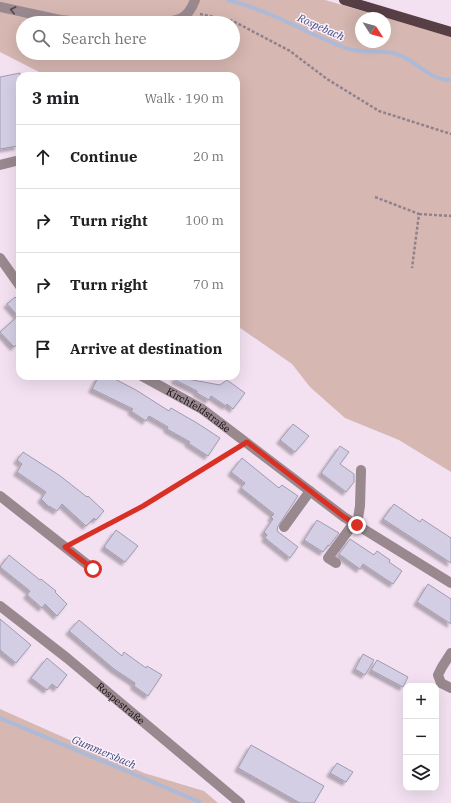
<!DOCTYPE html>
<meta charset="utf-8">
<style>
:root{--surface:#fff;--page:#f2f2f2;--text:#202124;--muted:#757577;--line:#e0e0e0}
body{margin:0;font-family:"IBM Plex Serif",serif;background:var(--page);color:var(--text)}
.controls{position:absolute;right:12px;bottom:12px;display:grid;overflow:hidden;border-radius:8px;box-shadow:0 4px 16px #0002}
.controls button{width:36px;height:36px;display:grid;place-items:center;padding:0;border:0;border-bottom:1px solid var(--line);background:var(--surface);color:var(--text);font:20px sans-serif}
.compass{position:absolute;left:355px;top:12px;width:36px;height:36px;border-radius:50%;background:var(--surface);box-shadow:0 4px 16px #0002;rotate:126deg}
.stop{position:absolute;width:12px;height:12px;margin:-9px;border:3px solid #d93025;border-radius:50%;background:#fff}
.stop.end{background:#d93025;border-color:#fff;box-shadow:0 1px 4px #0008}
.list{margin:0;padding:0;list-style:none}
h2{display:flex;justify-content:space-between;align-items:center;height:52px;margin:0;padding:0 16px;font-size:17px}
h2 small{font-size:13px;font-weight:400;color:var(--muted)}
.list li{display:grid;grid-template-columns:26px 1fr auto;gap:12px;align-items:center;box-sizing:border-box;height:64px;padding:0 16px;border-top:1px solid var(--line)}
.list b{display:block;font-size:15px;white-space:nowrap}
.list em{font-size:13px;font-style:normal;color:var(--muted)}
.icon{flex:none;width:22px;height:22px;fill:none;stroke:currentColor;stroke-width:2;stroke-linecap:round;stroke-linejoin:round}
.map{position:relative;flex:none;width:451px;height:803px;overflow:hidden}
.search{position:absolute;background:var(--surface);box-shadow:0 4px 16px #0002;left:16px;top:16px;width:224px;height:44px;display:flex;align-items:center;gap:10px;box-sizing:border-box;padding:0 14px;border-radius:22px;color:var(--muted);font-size:15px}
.panel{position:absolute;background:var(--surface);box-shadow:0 4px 16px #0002;left:16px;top:72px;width:224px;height:308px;border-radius:12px}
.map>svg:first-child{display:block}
.green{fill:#d6b7b1;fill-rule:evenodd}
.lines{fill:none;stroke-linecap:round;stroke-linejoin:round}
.stream{stroke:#adbad7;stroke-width:4}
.building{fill:#d3cee4;stroke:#a09bb0;filter:url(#shadow)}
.path{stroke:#8f828e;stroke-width:2.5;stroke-dasharray:3 2;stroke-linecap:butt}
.minor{stroke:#99898e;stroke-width:10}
.major{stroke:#583f46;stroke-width:10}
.oneway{stroke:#50454b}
.route{stroke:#d93025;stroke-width:5}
.labels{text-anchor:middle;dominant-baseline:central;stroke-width:3;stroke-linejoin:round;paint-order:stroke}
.street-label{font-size:10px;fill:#140e14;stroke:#feeffd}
.water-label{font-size:11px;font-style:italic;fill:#3e517b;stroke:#feeffd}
</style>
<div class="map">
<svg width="451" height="803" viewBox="0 0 451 803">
<defs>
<filter id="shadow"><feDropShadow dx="-3.5" dy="3.5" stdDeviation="1" flood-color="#0004"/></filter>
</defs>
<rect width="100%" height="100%" fill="#f3e1f2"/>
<path class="green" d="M0 0H325L451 37V472L399 440 345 418 310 387 292 364 236 325V76H47L0 52ZM361 18H385V42H361ZM23 23H233V53H23Z
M0 709 144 773 204 791 218 803H0Z"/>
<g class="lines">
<path class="stream" d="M228 0C269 10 306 33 346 48 362 54 381 49 397 54 416 60 430 81 451 80
M0 718 200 802"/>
</g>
<path class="building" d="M20 73V141H17L18 146 0 149V77Z
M15 297 20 302V341L14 347 0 332 18 316 7 304Z
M99 376H109L136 390 169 411 171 408 197 423 220 438 208 456 188 443 190 442 167 429 168 427 149 416 146 421 131 411 133 409 92 389Z
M176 377 220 385 227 380 245 393 233 409 227 404 226 406 211 396 209 400 197 393V391L175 380Z
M293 424 309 436 295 452 280 440Z
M340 446 349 452 340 464 354 474V482L346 492 321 473Z
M23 452 59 475 87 497 88 496 104 511 96 520 94 518 86 526 62 504 57 511 49 506V507L41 499 46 492 17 472 22 464 17 460Z
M242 458 279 488 282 485 298 496 278 526 277 531 298 547 290 558 265 538 267 535 264 532 273 519 271 517 274 514 241 488 245 483 231 472Z
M394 504 420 522 422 519 451 538V563L383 519Z
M317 520 339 533 329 546 328 545 323 552 304 540Z
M116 530 138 546 125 562 104 547Z
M350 539 374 555 377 551 390 560 389 562 402 571 393 584 363 564 360 569 339 554Z
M9 555 40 580 41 579 56 591 55 592 67 604 57 616 45 604 42 608 27 595 30 591 0 567Z
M428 584 451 599V624L417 602Z
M0 619 31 645 16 663 0 650Z
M79 620 122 656 124 652 146 668 147 666 162 675 148 696 134 686 135 683 114 669 69 631Z
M363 654 374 660 365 675 355 669Z
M47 658 67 675 57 688 52 684 47 690 31 678Z
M377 660 408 677 403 687 371 670Z
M251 745 324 786 314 803H300L238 768Z
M337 763 353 772 346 782 330 773Z"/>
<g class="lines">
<path class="path" d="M200 14 233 21 290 51 327 79 379 111 451 134
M375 197 419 214 412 268
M419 214 451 216
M76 541 143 506 236 449"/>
<g class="minor">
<path d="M0 7 60 20 93 23"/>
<path d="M151 23C173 21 186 24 195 0"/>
<path d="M0 165 20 160"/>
<path d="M0 258 20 286"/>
<path id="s1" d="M142 376 202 409 344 517 451 583"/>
<path d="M0 496 93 569"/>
<path d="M357 525 360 506 361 470"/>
<path d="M284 527 310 491"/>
<path d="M336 563 328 558 354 523"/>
<path id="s2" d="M0 606 67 658 240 803"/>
<path d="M451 653 442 667 438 675 441 683 451 688"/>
</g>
<path class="major" d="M344 0 451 32"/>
</g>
<defs><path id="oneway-chevron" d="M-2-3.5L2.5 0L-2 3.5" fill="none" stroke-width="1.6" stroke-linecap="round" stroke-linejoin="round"/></defs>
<use class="oneway" href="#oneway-chevron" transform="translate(13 10) rotate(-168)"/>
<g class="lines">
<path class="route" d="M93 569 65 547 143 506 247 442 344 517 357 525"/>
</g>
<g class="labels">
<g class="street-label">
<text stroke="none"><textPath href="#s1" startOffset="66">Kirchfeldstraße</textPath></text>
<text stroke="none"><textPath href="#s2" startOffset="155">Rospestraße</textPath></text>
</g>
<g class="water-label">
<text transform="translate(321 27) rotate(24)">Rospebach</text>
<text transform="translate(104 752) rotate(23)">Gummersbach</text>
</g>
</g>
</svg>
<div class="controls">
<button>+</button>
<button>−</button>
<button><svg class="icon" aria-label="layers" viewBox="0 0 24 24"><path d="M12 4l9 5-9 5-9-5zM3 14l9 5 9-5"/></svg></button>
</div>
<svg class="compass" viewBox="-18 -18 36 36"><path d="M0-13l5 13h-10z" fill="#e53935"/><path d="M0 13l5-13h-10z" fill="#757577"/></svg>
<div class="stop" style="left:93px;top:569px"></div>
<div class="stop end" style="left:357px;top:525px"></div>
<div class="search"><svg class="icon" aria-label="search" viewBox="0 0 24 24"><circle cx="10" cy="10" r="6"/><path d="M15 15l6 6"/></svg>Search here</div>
<section class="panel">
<h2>3 min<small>Walk · 190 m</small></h2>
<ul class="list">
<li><svg class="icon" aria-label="ahead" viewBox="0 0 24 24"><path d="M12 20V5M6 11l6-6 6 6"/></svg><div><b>Continue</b></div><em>20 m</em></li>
<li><svg class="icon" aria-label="right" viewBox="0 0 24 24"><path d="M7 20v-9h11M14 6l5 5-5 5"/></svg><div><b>Turn right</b></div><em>100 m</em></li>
<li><svg class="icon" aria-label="right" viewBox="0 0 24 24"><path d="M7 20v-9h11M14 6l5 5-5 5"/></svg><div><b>Turn right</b></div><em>70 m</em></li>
<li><svg class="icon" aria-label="arrive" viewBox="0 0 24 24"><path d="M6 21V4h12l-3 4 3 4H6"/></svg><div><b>Arrive at destination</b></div></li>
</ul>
</section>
</div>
